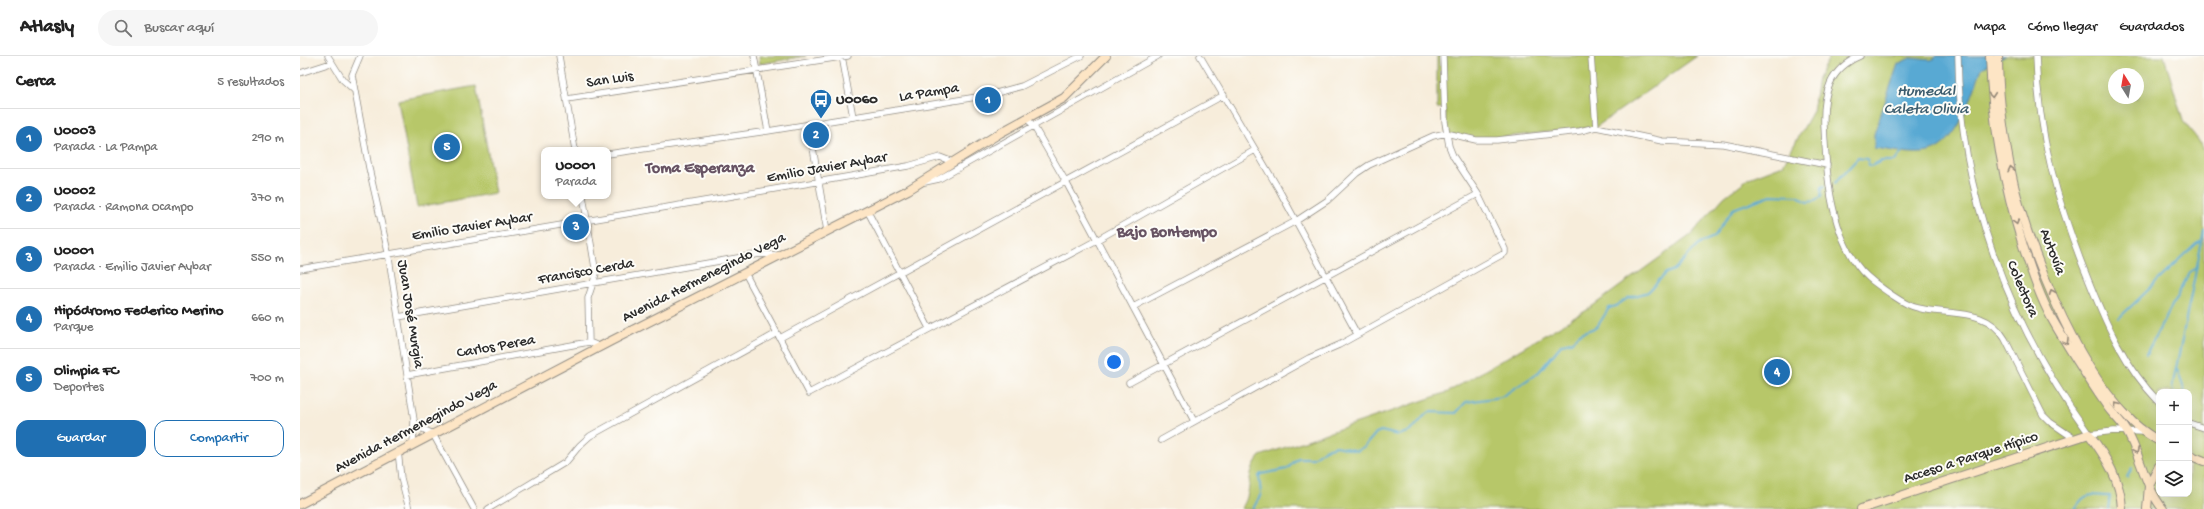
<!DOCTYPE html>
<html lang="es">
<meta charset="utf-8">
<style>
:root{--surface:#fff;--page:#f6f6f6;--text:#222;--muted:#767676;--line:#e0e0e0;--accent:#1f6fb2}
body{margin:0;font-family:"Gochi Hand",sans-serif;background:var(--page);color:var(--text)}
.controls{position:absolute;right:12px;bottom:12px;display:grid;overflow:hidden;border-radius:8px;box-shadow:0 4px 16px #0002}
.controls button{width:36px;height:36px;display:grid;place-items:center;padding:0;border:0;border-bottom:1px solid var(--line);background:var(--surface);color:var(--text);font:20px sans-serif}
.compass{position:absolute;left:1808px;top:12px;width:36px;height:36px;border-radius:50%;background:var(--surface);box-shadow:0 4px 16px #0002;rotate:349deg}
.you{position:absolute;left:814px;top:306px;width:14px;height:14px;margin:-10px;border:3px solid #fff;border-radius:50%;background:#1a73e8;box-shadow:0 0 0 6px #1a73e833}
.badge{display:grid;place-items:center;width:26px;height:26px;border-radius:50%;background:var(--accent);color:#fff;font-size:13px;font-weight:700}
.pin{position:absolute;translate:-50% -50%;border:2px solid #fff;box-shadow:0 1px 4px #0006}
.popup{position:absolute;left:241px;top:91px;width:70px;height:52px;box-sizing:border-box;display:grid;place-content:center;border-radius:8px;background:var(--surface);filter:drop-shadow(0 1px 3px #0005);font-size:13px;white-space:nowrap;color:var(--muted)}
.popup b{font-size:15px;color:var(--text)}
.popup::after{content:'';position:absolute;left:50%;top:100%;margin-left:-8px;border:8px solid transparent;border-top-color:var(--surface)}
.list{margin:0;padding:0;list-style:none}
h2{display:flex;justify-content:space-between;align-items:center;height:52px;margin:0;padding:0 16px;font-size:17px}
h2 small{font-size:13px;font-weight:400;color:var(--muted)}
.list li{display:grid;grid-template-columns:26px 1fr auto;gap:12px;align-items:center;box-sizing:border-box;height:60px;padding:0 16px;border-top:1px solid var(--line)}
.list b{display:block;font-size:15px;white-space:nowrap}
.list p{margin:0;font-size:13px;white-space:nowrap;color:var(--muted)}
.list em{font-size:13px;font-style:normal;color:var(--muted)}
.actions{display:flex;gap:8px;padding:12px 16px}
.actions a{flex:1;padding:9px 0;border:1px solid var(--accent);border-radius:12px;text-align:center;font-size:14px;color:var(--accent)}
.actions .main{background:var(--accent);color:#fff}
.icon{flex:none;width:22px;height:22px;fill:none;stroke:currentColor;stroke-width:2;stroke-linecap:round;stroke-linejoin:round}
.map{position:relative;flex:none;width:1904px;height:453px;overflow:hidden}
header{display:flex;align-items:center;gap:24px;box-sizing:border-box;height:56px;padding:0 20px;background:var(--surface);border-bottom:1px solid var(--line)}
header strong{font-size:19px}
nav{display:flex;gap:22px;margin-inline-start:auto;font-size:14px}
.search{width:280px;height:36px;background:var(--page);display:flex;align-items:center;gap:10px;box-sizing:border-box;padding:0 14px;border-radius:22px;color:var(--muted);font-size:15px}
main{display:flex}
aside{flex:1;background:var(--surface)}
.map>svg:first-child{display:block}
.green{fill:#b7c769;stroke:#71794a;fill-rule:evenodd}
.water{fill:#59a9d3;stroke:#426a7f}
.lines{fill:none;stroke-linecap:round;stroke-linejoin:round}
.stream{stroke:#59a9d3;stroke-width:2}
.street-casing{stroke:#918c83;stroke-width:7}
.secondary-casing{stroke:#918c83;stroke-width:10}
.street{stroke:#fff;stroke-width:5.5}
.secondary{stroke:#fde5c5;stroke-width:8}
.oneway{stroke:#948878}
.labels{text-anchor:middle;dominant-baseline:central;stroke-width:4;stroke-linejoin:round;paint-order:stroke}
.street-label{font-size:15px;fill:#2b2b2b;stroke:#fdfcf7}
.poi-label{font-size:15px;font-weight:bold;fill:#2b2b2b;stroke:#fdfcf7;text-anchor:start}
.water-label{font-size:16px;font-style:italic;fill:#3d5d6e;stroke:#fdfcf7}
.neighbourhood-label{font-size:16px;font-weight:bold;fill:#675363;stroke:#fdfcf7}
</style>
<header>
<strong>Atlasly</strong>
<div class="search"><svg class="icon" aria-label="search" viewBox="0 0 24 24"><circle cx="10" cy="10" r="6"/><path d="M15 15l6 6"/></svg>Buscar aquí</div>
<nav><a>Mapa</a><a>Cómo llegar</a><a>Guardados</a></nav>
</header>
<main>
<aside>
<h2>Cerca<small>5 resultados</small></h2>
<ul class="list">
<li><span class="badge">1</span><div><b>U0003</b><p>Parada · La Pampa</p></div><em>290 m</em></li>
<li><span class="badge">2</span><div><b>U0002</b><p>Parada · Ramona Ocampo</p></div><em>370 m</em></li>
<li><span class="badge">3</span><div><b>U0001</b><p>Parada · Emilio Javier Aybar</p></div><em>550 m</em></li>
<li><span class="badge">4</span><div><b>Hipódromo Federico Merino</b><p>Parque</p></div><em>660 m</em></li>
<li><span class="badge">5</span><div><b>Olimpia FC</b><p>Deportes</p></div><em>700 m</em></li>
</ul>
<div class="actions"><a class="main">Guardar</a><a>Compartir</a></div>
</aside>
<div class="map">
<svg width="1904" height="453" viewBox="0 0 1904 453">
<rect width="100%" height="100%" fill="#fdfcf7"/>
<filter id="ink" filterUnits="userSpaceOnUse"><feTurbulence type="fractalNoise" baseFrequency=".025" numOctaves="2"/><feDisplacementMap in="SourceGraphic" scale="8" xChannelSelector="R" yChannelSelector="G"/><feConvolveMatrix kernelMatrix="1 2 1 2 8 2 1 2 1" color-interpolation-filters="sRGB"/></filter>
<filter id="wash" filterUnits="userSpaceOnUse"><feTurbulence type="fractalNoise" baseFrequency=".012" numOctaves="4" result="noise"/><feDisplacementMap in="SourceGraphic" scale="16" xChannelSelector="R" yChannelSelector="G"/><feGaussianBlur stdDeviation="0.9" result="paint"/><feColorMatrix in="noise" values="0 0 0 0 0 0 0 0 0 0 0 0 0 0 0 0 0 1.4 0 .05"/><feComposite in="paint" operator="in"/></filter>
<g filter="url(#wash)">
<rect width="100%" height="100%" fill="#f7eddb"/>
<path class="green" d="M459 0H506L460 8Z
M1137 0H1397L1296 71 1176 84 1146 77 1145 52H1137Z
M1530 0H1864L1883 65 1899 85 1904 97V453H941C954 436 944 419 960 400L1148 336 1287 254 1391 179 1424 141 1449 122 1483 109 1513 55 1518 22ZM1814 18H1838V42H1814ZM1859 336H1889V438H1859Z
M176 30 195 137 117 151 98 44Z"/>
<path class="water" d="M1637 0H1706L1682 12C1672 38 1658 95 1622 97 1607 98 1589 94 1574 92V78L1598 8 1610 2 1631 4Z"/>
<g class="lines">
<path class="stream" d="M1535 127 1558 102 1567 103 1569 109 1571 110 1581 105H1595L1601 97V93
M1819 262 1896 188 1902 185
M1846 298 1890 216 1895 213
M1877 313 1885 336
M1874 336 1872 332 1904 175
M1889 347 1890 350
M1827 421 1832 412
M953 453 961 438 959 420 961 418 987 413 998 402H1013L1025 393 1036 390 1057 395 1065 390 1076 377 1081 375 1098 379 1111 375 1126 358 1130 356 1156 357 1166 346 1201 341 1238 317 1262 288 1271 286 1281 277 1297 271 1309 252 1316 250 1328 242 1348 236 1366 217 1374 214 1400 187 1414 181 1433 153 1471 139 1498 140 1507 146 1515 145 1521 141 1522 131 1525 130
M1775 453C1786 434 1791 440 1810 440L1808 453"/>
</g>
</g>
<g filter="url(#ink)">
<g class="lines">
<g class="street-casing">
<path id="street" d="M28 0 43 24 54 34
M60 0 52 19 69 112 88 196 114 364 113 388
M259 0 275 94
M454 0 468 75
M542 0 553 61
M900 0 978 132 1057 278
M1291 0 1296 71
M1560 0C1529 13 1523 38 1524 69 1526 115 1530 171 1557 209 1565 221 1578 229 1589 237 1598 243 1607 250 1618 252 1649 260 1687 251 1705 283L1743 359 1750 366 1775 383
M1658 0C1659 138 1709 268 1789 378L1814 375 1844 376
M1736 0C1738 80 1758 149 1788 223 1806 268 1825 311 1859 346
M0 17 31 7
M267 43 548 0
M727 63 733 69 766 126 894 365
M509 68 527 175
M308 98 468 75 689 39 722 30 781 0
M625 126 639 123 858 0
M283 140 296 218 288 242 289 286
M568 156 629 272
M0 213 546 121 608 110 640 101 653 106
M445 217 509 337 797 184 955 94
M833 251 996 165 1028 144 1057 117 1069 109 1133 80 1146 77 1176 84H1197L1280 75 1296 71 1362 85 1423 88 1527 109
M98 261 460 198 478 199
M480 282 924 39
M107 319 289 286 301 291
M829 327 1178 138
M114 365 119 371 133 378 174 453
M1889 367 1904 372
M861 384 1009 302 1039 289 1205 197V193L1178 138 1153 100 1149 90 1145 66 1143 0
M98 395 101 422 109 453
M188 453 266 406 280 389 290 380 477 277"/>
</g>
<g class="secondary-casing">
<path id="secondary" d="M1690 0C1692 66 1704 130 1724 193 1732 217 1740 241 1752 263 1769 293 1788 322 1807 350 1813 359 1821 365 1826 374 1841 399 1844 430 1863 453
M1698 0C1698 37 1703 75 1710 111 1724 183 1774 307 1826 359 1835 370 1847 378 1859 385
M1889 399 1904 405
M0 448 311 285 608 134 700 77 764 42 806 0
M1561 453 1789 378C1806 401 1821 425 1822 453
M1847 453 1849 430 1859 410"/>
</g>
<use href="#street" class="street"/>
<use href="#secondary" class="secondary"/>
</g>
<defs><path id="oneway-chevron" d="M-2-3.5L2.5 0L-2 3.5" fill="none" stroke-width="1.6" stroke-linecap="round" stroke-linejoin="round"/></defs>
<g class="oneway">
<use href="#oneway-chevron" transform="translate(1692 39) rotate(85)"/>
<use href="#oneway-chevron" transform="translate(1711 113) rotate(-103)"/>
<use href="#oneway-chevron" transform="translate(1716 166) rotate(75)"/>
<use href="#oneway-chevron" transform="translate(1752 236) rotate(-113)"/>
<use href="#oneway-chevron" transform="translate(1766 286) rotate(59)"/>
<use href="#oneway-chevron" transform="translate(1817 349) rotate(-128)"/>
<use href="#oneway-chevron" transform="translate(1836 395) rotate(66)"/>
</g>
</g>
<defs>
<g id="bus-pin" transform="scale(1.15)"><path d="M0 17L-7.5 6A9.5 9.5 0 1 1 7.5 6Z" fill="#1f6fb2" stroke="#fdfcf7"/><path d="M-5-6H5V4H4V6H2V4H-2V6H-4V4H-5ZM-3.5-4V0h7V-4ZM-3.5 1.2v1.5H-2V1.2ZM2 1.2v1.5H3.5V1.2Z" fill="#fff"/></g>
</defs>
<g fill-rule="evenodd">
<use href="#bus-pin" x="521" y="44"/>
</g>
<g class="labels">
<g class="street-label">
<text transform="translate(310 24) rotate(-9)">San Luis</text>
<text transform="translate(629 37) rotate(-9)">La Pampa</text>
<text transform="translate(527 112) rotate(-10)">Emilio Javier Aybar</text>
<text transform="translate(172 171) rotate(-9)">Emilio Javier Aybar</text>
<text transform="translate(1752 196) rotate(69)">Autovía</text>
<text transform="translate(286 216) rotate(-10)">Francisco Cerda</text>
<text transform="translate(404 222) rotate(-27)">Avenida Hermenegindo Vega</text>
<text transform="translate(1722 233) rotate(67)">Colectora</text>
<text transform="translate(110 258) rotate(81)">Juan José Murgia</text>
<text transform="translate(196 291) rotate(-10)">Carlos Perea</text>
<text transform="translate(116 371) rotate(-28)">Avenida Hermenegindo Vega</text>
<text transform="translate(1671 402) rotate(-18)">Acceso a Parque Hípico</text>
</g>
<g class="poi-label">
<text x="536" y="44">U0060</text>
</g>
<g class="water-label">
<text x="1626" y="36">Humedal<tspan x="1626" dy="18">Caleta Olivia</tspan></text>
</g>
<g class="neighbourhood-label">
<text x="400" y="113">Toma Esperanza</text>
<text x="867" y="177">Bajo Bontempo</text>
</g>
</g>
</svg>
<div class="controls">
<button>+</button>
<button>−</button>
<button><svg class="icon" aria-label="layers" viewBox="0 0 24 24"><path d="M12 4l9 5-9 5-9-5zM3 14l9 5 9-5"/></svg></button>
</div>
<svg class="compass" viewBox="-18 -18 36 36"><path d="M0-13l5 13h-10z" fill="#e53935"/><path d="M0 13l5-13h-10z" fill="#767676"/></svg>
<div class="you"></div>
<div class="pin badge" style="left:688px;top:44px">1</div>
<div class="pin badge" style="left:516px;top:79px">2</div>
<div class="pin badge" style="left:276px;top:171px">3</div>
<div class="popup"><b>U0001</b>Parada</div>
<div class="pin badge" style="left:1477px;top:316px">4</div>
<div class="pin badge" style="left:147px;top:91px">5</div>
</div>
</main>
